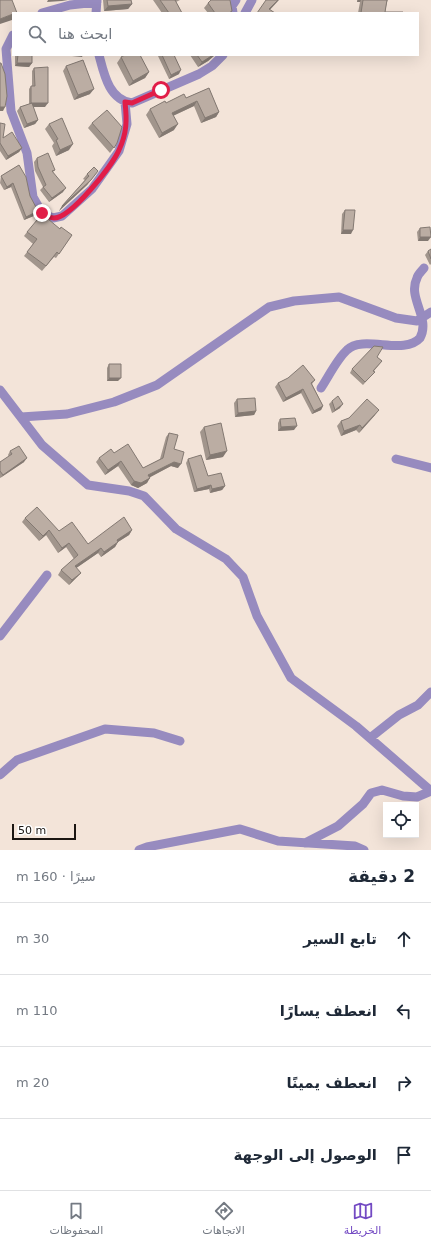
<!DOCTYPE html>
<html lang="ar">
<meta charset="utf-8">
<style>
:root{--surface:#fff;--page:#f6f6f7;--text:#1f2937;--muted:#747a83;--line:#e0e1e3;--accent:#734ac3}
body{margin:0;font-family:"DejaVu Sans","Noto Sans Arabic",sans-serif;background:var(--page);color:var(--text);direction:rtl}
.controls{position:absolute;right:12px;bottom:12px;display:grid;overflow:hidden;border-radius:0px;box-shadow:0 4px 16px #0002}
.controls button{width:36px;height:36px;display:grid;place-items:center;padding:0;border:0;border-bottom:1px solid var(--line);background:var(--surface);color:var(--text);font:20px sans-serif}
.scale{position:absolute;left:12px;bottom:10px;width:64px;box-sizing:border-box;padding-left:4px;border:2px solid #1b1612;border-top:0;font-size:11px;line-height:14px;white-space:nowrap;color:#1b1612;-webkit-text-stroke:3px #fff;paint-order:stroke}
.stop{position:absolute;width:12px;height:12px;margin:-9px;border:3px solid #e11d48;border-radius:50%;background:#fff}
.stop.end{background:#e11d48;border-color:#fff;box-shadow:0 1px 4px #0008}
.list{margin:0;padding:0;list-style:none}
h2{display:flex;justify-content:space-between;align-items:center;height:52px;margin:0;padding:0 16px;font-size:17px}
h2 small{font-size:13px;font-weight:400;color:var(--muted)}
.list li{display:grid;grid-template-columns:26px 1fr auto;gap:12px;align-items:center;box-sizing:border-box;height:72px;padding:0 16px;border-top:1px solid var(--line)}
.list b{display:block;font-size:15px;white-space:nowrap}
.list em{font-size:13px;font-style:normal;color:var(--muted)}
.icon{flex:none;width:22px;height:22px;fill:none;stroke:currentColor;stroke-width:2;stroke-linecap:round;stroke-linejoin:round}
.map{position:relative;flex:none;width:431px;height:850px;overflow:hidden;direction:ltr}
.search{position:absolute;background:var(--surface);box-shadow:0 4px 16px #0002;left:12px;right:12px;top:12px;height:44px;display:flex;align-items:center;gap:10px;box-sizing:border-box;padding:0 14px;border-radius:0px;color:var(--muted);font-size:15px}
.sheet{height:340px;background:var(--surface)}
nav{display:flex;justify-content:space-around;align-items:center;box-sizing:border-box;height:56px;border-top:1px solid var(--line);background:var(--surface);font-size:11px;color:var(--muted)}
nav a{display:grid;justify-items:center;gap:2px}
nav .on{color:var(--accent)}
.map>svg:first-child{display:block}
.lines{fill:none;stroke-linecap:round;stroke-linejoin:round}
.street{stroke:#978bbf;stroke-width:9}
.wall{fill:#a1958c}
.shaded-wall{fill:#837972}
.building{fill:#bbada3;stroke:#837972}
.route{stroke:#e11d48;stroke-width:5}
</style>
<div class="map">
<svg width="431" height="850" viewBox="0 0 431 850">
<rect width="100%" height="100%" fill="#f3e4d9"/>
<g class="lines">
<path class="street" d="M42 13 70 5 97 2
M96 13 97 0
M233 13 232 6 236 0
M245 13 252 0
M13 35 6 49 11 111 27 153 33 197 42 213 53 218 62 216 92 189 119 151 127 124 125 102
M99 55C104 74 109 100 132 103L199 74 212 66 223 55
M321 388C329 376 337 359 347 350 363 334 404 356 420 338 431 318 407 298 417 278 418 274 422 271 424 268
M0 390 42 445 88 485 129 491 144 496 176 529 226 559 243 577 257 616 291 678 356 726 431 791
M21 417 67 414 114 402 157 385 269 307 294 301 339 297 396 318 417 321 431 312
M396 459 431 468
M0 636 47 575
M370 738 399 715 418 705 431 692
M0 775 17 760 105 729 154 733 180 741
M305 843 338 826 363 804 371 793 382 790 403 796 417 797 431 791
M139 850 147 847 240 829 278 841 355 846 364 850"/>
</g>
<path class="wall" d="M103 0H131L132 4 128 9 104 11Z
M153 0H180L176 2 182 13H162Z
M357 0H388L387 2 385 12 403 13H358L360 2H357Z
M208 3 231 13H208L204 8Z
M15 55H32V63L29 67 15 66Z
M158 55H174L179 74 169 79 158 56Z
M190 55H215L208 61 198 67Z
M121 57 149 72 145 78 129 86 117 63Z
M66 66 90 94 74 100 63 71Z
M34 68 45 107H33L38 120 35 124 24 128 17 111 20 107 29 104V89L31 86H32V71Z
M209 88 219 112 216 117 201 123 194 106 173 116 174 130 159 138 146 115 150 109 166 103 186 98Z
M0 123 3 138 22 148 19 152 6 160 0 151Z
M92 123 117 143 110 153 88 128Z
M49 124 69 150 56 156 52 146 54 143 45 129Z
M37 158 55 170 53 172 63 192 49 202 40 190 43 187 35 171 34 162Z
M19 165 30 196 38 211 36 215 24 220 11 187 4 190 0 183 1 176Z
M98 171 87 185 59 211 62 206 85 180 83 179 87 174Z
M345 210 351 234H341L342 214Z
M420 228 428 241H418L417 232Z
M60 229 72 235 56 258 54 257 42 271 24 256 33 244 24 236 27 232Z
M431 249V264L430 265 425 255 428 251Z
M377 357 382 361 374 371 375 372 372 375 363 385 350 373 352 369Z
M109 364 118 381H107V368Z
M315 380 312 384 323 406 321 410 312 414 301 393 283 402 275 387 278 383Z
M237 399 256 411 254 415 235 417 234 403Z
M332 401 340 408 332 413 329 404Z
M375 415 359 433 356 430 341 436 337 426 341 421 349 418Z
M280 419 294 430 278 431V423Z
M204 427 223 457 206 460 200 432Z
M169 433 174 449 178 468 171 466 149 477 147 483 138 488 131 485 118 466 105 475 96 462 99 458 114 453 143 468 160 459 166 437Z
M10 451 24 462 0 478V462L9 457 8 455Z
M188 459 208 476 225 486 222 490 210 493 209 489 194 492 186 463Z
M25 518 59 531 88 544 132 530 129 535 118 542 115 547 101 557 98 553 76 568 81 573 69 585 58 575 61 570 74 559 66 547 58 553 46 535 39 541 22 522Z"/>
<path class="shaded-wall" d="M48 0H68L62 1 47 2Z
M278 0H279L267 13 269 9Z
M358 0H361L360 2H357Z
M132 4 128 9 104 11 108 6Z
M13 14V19L12 20 0 24V19Z
M62 55H83L82 57Z
M213 55H215L208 61 198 67 202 62Z
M17 63H32L29 67 15 66Z
M181 70 179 74 169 79 171 75Z
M149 72 145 78 129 86 133 81Z
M94 89 90 94 74 100 78 95Z
M197 101 194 106 168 118 172 113Z
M31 103H48L45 107H29Z
M0 107H5L3 111H0Z
M219 112 216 117 201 123 205 118Z
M38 120 35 124 24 128 27 124Z
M178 124 174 130 159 138 162 133Z
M73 144 69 150 56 156 60 150Z
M22 148 19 152 6 160 8 156Z
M91 180 87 185 59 211 62 206Z
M13 183 11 187 4 190 7 187Z
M66 188 63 192 49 202 52 198Z
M38 211 36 215 24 220 26 217Z
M343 230H353L351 234H341Z
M420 237H431L428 241H418Z
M109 378H121L118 381H107Z
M303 389 301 393 283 402 286 398Z
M343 404 340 408 332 413 335 410Z
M323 406 321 410 312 414 314 411Z
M379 410 375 415 359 433 362 428Z
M256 411 254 415 235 417 238 413Z
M360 425 356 430 341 436 344 431Z
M297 426 294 430 278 431 281 427Z
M227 451 223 457 206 460 210 455Z
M27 458 24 462 0 478 3 475Z
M121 461 118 466 105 475 108 470Z
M174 462 181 464 178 468 171 466 145 480 148 475Z
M150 478 147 483 138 488 131 485 134 481Z
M211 485 209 489 194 492 197 489Z
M225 486 222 490 210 493 212 489Z
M49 530 46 535 39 541 43 536Z
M132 530 129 535 113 545 117 540Z
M118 542 115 547 101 557 104 552Z
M69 543 66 547 58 553 62 548Z
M101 548 98 553 72 571 75 566Z
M81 573 69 585 72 580Z"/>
<path class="building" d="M0 0H12L17 13H13V14L0 19Z
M107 0H131L132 4 108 6Z
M160 0H176H175L182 13H168H169Z
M211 0H230L232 11 229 13H215L208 3Z
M266 0H278L269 9 275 13H257Z
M363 0H387L385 12H403V13H361Z
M18 55H32V63H17Z
M125 55H140L149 72 133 81 121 57Z
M162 55H174L181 70 171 75Z
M197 55H213L202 62Z
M83 60 94 89 78 95 66 66Z
M0 63H1L5 74 7 96 5 107H0Z
M48 67V103H31V86H35L34 68Z
M209 88 219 112 205 118 197 101 172 113 178 124 162 133 150 109 165 101 166 103 184 94 186 98Z
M32 103 38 120 27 124 20 107Z
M107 110 122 127 117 143 114 148 92 123Z
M62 118 73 144 60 150 56 140 58 139 49 124Z
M0 123 5 124 3 138 12 132 22 148 8 156 0 143Z
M48 153 55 170 52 171 66 188 52 198 43 187 46 185 38 167 37 158Z
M19 165 26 177 30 196 38 211 26 217 13 183 7 187 1 176Z
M94 167 98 171 91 180 62 206 89 176 87 174Z
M345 210H355L353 230H343Z
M42 214 60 229 61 227 72 235 59 254 57 252 46 266 27 252 37 239 27 232Z
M430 227 431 237H420V228Z
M431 249V259L428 251Z
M374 346 383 347 377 357 382 361 373 371 375 372 365 382 352 369Z
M109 364H121V378H109Z
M303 365 315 380 311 383 323 406 314 411 303 389 286 398 278 383 288 378Z
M338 396 343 404 335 410 332 401Z
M255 398 256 411 238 413 237 399Z
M367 399 379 410 362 428 360 425 344 431 341 421 349 418Z
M295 418 297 426 281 427 280 419Z
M221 423 227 451 210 455 204 427Z
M169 433 178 435 174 449 184 452 181 464 174 462 148 475 150 478 141 483 134 481 121 461 108 470 99 458 111 449 114 453 128 444 143 468 163 458Z
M19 446 27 458 3 475 0 471V462L12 454 10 451Z
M201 455 208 476 221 473 225 486 212 489 211 485 197 489 188 459Z
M37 507 59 531 72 522 88 544 124 517 132 530 117 540 118 542 104 552 101 548 75 566 81 573 72 580 61 570 78 555 69 543 62 548 49 530 43 536 25 518Z"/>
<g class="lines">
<path class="route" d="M42 213C45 215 50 218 54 218 71 218 112 166 119 150 127 133 127 120 125 102L132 103 161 90"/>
</g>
</svg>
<div class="controls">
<button><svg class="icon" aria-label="locate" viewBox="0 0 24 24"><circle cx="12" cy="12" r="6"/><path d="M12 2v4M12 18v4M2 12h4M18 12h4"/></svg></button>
</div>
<div class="scale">50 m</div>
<div class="stop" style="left:161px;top:90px"></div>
<div class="stop end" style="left:42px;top:213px"></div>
<div class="search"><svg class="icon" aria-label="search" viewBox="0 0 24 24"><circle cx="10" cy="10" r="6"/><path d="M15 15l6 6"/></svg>ابحث هنا</div>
</div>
<section class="sheet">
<h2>2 دقيقة<small>سيرًا · 160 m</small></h2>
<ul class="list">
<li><svg class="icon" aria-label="ahead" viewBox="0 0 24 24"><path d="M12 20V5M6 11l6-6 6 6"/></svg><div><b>تابع السير</b></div><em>30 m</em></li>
<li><svg class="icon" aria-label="left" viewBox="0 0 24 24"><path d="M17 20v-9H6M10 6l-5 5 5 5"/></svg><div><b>انعطف يسارًا</b></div><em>110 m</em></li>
<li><svg class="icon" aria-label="right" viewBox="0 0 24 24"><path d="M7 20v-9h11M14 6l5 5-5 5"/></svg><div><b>انعطف يمينًا</b></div><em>20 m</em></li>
<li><svg class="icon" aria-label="arrive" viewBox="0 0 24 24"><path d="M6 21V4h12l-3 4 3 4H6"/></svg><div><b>الوصول إلى الوجهة</b></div></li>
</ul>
</section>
<nav>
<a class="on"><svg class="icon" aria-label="map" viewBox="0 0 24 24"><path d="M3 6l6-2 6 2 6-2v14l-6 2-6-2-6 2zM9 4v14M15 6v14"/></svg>الخريطة</a>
<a><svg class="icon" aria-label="directions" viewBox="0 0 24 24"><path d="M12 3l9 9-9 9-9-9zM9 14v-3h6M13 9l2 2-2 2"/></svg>الاتجاهات</a>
<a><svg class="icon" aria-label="saved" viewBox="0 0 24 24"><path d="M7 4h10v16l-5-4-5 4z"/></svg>المحفوظات</a>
</nav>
